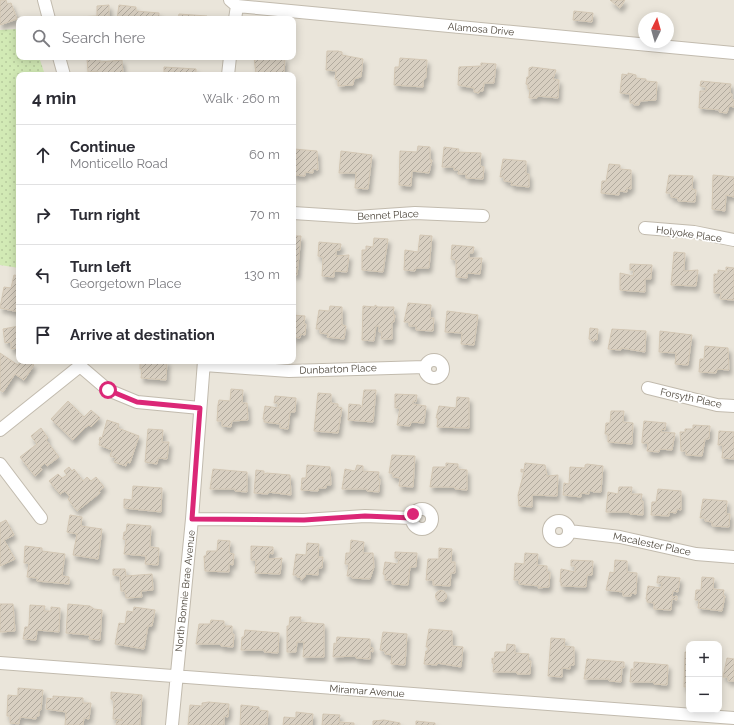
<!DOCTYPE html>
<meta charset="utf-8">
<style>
:root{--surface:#fff;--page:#f2f2f3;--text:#2b2b33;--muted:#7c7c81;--line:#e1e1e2}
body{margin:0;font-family:Raleway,sans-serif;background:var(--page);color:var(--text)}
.controls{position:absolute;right:12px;bottom:12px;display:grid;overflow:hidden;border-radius:8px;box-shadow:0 2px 10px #0003}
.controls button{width:36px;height:36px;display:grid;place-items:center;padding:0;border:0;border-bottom:1px solid var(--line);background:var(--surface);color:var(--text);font:20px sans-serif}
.compass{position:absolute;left:638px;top:12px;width:36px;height:36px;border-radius:50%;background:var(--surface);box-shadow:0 2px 10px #0003;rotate:5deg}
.stop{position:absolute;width:12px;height:12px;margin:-9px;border:3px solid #db2777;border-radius:50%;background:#fff}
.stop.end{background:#db2777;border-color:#fff;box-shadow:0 1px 4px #0008}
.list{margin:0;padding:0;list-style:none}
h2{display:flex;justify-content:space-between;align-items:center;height:52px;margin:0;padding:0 16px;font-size:17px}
h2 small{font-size:13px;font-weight:400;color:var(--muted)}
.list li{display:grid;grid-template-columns:26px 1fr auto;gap:12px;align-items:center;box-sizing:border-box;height:60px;padding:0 16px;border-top:1px solid var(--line)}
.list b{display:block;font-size:15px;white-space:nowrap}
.list p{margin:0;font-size:13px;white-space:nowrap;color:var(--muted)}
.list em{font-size:13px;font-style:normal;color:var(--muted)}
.icon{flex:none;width:22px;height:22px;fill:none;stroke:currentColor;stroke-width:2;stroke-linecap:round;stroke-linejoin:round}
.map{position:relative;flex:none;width:734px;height:725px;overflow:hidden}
.search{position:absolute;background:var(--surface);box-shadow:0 2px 10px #0003;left:16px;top:16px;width:280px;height:44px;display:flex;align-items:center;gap:10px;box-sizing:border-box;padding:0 14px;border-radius:8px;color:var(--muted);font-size:15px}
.panel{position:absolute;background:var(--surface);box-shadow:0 2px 10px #0003;left:16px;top:72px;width:280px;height:292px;border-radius:8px}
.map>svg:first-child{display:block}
.residential{fill:#eae5da;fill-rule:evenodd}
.grass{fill:url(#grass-dots)}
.building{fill:url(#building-hatch);stroke:#d3c7b4;filter:url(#shadow)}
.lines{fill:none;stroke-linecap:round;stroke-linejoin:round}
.minor-casing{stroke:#c2bbae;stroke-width:14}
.minor{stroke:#fff;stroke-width:12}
.route{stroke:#db2777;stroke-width:5}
.labels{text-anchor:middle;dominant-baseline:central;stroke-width:3.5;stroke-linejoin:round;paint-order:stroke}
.street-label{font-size:10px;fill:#4b4439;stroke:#fff}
</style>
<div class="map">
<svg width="734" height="725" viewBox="0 0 734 725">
<defs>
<pattern id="grass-dots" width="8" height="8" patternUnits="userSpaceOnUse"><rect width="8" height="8" fill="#d2eab5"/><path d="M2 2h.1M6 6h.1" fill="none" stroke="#b6ca9c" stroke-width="1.8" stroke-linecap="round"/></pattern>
<pattern id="building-hatch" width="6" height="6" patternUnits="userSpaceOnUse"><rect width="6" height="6" fill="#d8cfc1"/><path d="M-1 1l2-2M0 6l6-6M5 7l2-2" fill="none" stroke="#b1aa9e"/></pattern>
<filter id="shadow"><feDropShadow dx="2.5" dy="4.5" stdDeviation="2" flood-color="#0004"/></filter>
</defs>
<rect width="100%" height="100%" fill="#f6f3ec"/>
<path class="residential" d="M0 0H734V725H0ZM644 18H668V42H644ZM19 19H293V57H19ZM19 75H293V361H19ZM689 644H719V710H689Z"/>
<path class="grass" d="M19 29V57H39L45 75H19V268L0 265V30Z"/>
<path class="building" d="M0 0H6L7 4 11 3 17 19 0 25Z
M610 0H625L620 8Z
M109 5V18L75 19V17L97 16V6Z
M119 5 136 7V11L159 13V19H117Z
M574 11 593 13 592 22 573 20Z
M179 14 207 16V19H178Z
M327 51H338L342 52V55L363 59 361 77 354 79 353 85 338 86V80L335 79 336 71 326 70Z
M254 57 285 58 284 75H256Z
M100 58V62L122 60 123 75H98V71L88 72 87 59Z
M400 58 427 60 426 77 423 81V87L394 85 395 67H399Z
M481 63 496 64 494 83H484L483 91H479V93L474 92V88L458 85 459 67 481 66Z
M164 67 196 69V75H164Z
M532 67 556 70 553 79 559 80 558 98 537 96V98H529L530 89H528V85L526 84 527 77H529V68Z
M628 73 636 75V78L646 79V81L657 82 656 100 640 101 639 105H634V103H630V94L620 93 622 74 628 75Z
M701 81 731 84 730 92 732 94V100H734V107L729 106 727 113 719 112 720 110 699 108 700 91H706V87L700 86Z
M418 146 430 147V160H432L429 173 412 171 411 186 399 185 400 151 417 152Z
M444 147 459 149 458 152 481 153 480 166 484 167 483 179 466 178V174H458L459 170H454V167H442Z
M294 149 317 151 318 170 313 169V173L305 172V176L293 175Z
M341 151 372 155 368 189 355 188 356 173H339Z
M503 159 526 161V174H529V187L511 185 512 182 504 181V177H500Z
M609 164 620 165V169L631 170V189L627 188V192L619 191V195L601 193 602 181H606Z
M669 175 693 176 692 189 696 190 695 202 678 201V198L671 197V193H666Z
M713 175 734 177V197L726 195 725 211 712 209Z
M420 235 432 236 429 268H416L415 271 404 270 405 250 418 252Z
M293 236H301L297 275 293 274Z
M374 238 388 239 383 272 362 270V250H366V246L373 247Z
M319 242 341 244 340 250H336V256L349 255 347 272 334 271V277L322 276 323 257 318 256Z
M452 245 474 247 473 253H469V258H482L480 274 467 273V278L456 277V260L451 259Z
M674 252 685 253 684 271 698 270 696 286 671 285Z
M630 264 652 265 651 279H645V292L620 290V273L633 276 634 270H630Z
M726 267 734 268V300L720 299 721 293H714V274H718V270L726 271Z
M14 275 19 276V312L0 308 4 287 11 288Z
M408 303 431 305 430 318H434L433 331 416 330V326H409V322H404Z
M375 305 378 307H394L393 315H395L394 322H392V339H381L382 332H379V326H376L374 341 362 340 363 306 375 307Z
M330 306 342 307V325L346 326 344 339 327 337 328 334 320 333V329H316L319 310 329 311Z
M293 310V315L305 316 304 324H306L305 335 301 334 300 338 293 337V342Z
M447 311 478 315 474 345 461 344 462 333 445 332Z
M19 326V348L11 349V342L5 343 3 329Z
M590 328 598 329 597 340 594 339V341L589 339Z
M612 329 646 331 645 352 621 348V350L608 349Z
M660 331 692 335 688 365 675 364 676 353 659 352Z
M705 346 728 348 729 370 717 369 716 373 699 372 700 359H704Z
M0 353 18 365 21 361H26L34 365 24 380 15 374 3 392 0 390Z
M140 361H167L166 380 141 378 142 369H140Z
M231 389 243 390 242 403H247L248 420 232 421 231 427 222 426V421H217L218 405 219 400 230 401Z
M364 390H376L373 422 348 420 349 404 360 405 362 407Z
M318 393 331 394V403L338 404V407L342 408 338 433 314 431Z
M395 394 417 395 416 402 413 401V404L426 406 424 423 411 422 410 426 397 425 400 408H395Z
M275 396 296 398 295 412H290L288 429 280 428V424L264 422V419H263L265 406 278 408V403H274Z
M457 397 469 398V428L437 427 438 418H436L439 406 456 408Z
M68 401 84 417 91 410 100 418 91 427 89 425 86 427 73 440 51 419Z
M611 411H624L623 422 633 423 632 444 608 442V434H605L606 423H610Z
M107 420 119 424 118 428 139 436 130 463 127 462 126 466 114 462 116 458 110 456 112 450 99 445 100 441 99 440 100 437 102 438Z
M644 421 666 423 665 430 662 429 661 432 675 433 672 450 660 449 659 452 647 451 648 443H642V440Z
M693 425 710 426 709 439H705L702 456 686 455V451H681L680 432H685V429H693Z
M41 428 48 438 46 440 59 457 47 466 45 463 40 467 42 470 35 476 20 457 37 444 31 436Z
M148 429 163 430 162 442H169L167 459 158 458 157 464 145 462Z
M719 431 734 432V459L722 458 723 445H718Z
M392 455 415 456 413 487 399 486 400 478 393 477V473H389Z
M446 463 458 464V469L467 470V490L455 489V487H430L433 467H446Z
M525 463 545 465 547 476 558 475 557 496 532 495V507L519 506 518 495 524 472H521V469L524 470Z
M587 464 603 466 601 492H594L589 490V494L581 493V497L563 495 564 483 569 484 570 467 585 468V465Z
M307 465 330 467 331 485H326V488H319L318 491 301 490 302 478H306Z
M357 465 363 466V471L379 472 378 479H380L379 492 367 491V489H342L345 469 355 471Z
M69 467 72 471 74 469 83 481 87 477 91 481 96 477 104 487 99 491 100 493 77 511 68 499 70 497 65 491 60 494 49 481 58 474 62 478 67 475 64 471Z
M213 469 247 472V492L235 491V489H210Z
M256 470 264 471V474L267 473 290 475 291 495 268 492V494L254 493Z
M133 486 162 488 161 512 124 508V499L132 500Z
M619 487H632L631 494H642L641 501H643V515L630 514V512H606L608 492 618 494Z
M658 489 681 491V510L677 509 676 513 669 512V516L651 515 652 502H656Z
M703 499 727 501 726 514H730L729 527 712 526V522L705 521V518H700Z
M70 515 82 517 81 526 102 529 98 559 73 555 77 534 67 532Z
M6 520 14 535 4 540 15 559 0 566V523Z
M127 524 151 526 150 547 159 548 158 565 145 564 146 556 124 554 126 540 123 539 124 532H126Z
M218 540 230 541 229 553 234 554 233 565 229 564V572L205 571 204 556H206L207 551H217Z
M351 540 364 542 363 553H373L374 567 370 579 352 578V576H347L349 564H345L346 553H350Z
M307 543 319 544 318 557H323L322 568H318V575L306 574 305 577 301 580 300 577H297V575H293L296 554 306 555Z
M25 546 42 548V551L65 554 62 576 69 577V584L37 581V578L27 577 29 563H24Z
M251 546 273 547V554L269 553 268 559 282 558 280 574 255 573 256 560H251Z
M439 548 452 549 451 562H455V573H451L450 586 433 585V580H426L428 559H439Z
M395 552 417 553 416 567H410L408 585 392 584V580H385V575L383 574 385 562 398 564 399 559 395 558Z
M525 553 538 554 537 565 547 566V572H550L549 587 538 588 539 586 519 584V580H514L515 563 524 564Z
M571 560 593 561 592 575H587L586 587 561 586V582H560L561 569 575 572V566H571Z
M615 560 627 561V572L637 573 636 594 631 593V596H623V592L606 590 610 572 614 573Z
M113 569H125L126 576 152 574 153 590 141 591 142 597 126 598 125 591H121L120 576 113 575Z
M658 576 680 578 678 592 673 591 672 597 677 596V600L672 599 671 610 654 609V603L647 602V599H646L648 586 661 588 662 583H657Z
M702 577 714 578 713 589 724 590 723 596H725L722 611 698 608 699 600H695L696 590H701Z
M435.5 596a5.5 5.5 0 1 1 11 0a5.5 5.5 0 1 1-11 0Z
M0 604H13L15 631 0 632Z
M68 604 90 606 94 609 102 610 100 640 89 639 90 635 66 633Z
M30 605 45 606 44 611H51V607L60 608 59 632 37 630 36 640 23 639 25 627H28L29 624Z
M134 607 155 610 152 626H148L144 649 115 644 119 623 125 624 127 611 133 612Z
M290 617H301L300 622 324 624V657H303L304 642H297L296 652H287V626H289Z
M211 620 224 621V626H232V634H234L233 647 221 646V644H196L199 624H210Z
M429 629 452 631V646L463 647 461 667 437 663V665L424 664 426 651H428V647H426Z
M245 630 279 633 278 653 264 652 265 650H241L242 637H244Z
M383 632 407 634 405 665 391 664 392 655 385 654V651L380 650Z
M337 637 370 639V647L373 648V652L370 651V659L356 658V656L333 657 334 643 336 644Z
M551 638 565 639 564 646 574 647V665H570V669L562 668V677L548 676Z
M507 644 515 645V653L529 654 528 661H531L530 674H517V672H493L494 664 492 663V658L494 659 495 652H506Z
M685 652H689V687H684Z
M727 658 734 659V681H728V677H723Z
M587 659 624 662V668L620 667 622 669 621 682 609 681V679H584Z
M634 662 668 665 667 685 654 684V682H630L631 669H634Z
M18 688 43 690 41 710H39V716H36V719L20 717 19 724 10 723V716H7V714L8 695 18 696Z
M111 692 142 695 140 725H116L117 721 123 720 113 719 114 701 111 699Z
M53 696 83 698V703H91L89 719 84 718 83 725H65L66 712 46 709 47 698 53 699Z
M209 702 229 704 228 717 224 716V725H188L190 705 202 706V703Z
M241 705 259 707V710L268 711 267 725H240Z
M296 712 313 714 312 725H283L284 717 296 718Z
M323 714 340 715 339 722 354 723V725H322Z
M384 720 400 723V725H373V721Z
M416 721 435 723V725H416Z"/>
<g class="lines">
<g class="minor-casing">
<path id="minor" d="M44 0 49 19
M230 0 237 6 734 53
M235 19 237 6
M59 57 64 75
M228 75 230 57
M293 213 356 217 415 213 483 216
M645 228 694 232 734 240
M425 369a9 9 0 1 1 18 0a9 9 0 1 1-18 0Z
M78 361 80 366 108 390 137 402 200 408
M204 365 289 371 425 367
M648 388 717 405 734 406
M0 430 80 366
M0 464 41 518
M412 519a10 10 0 1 1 20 0a10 10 0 1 1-20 0Z
M192 519 304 520 365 516 412 518
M549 531a10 10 0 1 1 20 0a10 10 0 1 1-20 0Z
M569 531 620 537 696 554 734 557
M0 663 734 718
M172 725 192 519 204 361"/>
</g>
<use href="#minor" class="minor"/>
</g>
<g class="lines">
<path class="route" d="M108 390 137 402 200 408 192 519 304 520 365 516 412 518 413 514"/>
</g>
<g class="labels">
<g class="street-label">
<text transform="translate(481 29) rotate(5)">Alamosa Drive</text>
<text transform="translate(388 215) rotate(-3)">Bennet Place</text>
<text transform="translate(689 234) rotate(8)">Holyoke Place</text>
<text transform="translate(338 369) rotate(-2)">Dunbarton Place</text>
<text transform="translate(691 398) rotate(12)">Forsyth Place</text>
<text transform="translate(652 544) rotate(12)">Macalester Place</text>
<text transform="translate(185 591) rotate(-84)">North Bonnie Brae Avenue</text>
<text transform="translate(367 691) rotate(4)">Miramar Avenue</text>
</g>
</g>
</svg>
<div class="controls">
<button>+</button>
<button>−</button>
</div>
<svg class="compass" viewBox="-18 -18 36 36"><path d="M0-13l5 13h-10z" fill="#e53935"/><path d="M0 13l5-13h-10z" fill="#7c7c81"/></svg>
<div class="stop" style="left:108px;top:390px"></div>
<div class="stop end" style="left:413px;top:514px"></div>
<div class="search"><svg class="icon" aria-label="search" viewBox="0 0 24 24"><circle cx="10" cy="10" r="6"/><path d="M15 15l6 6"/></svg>Search here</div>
<section class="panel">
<h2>4 min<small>Walk · 260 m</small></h2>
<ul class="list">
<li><svg class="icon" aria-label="ahead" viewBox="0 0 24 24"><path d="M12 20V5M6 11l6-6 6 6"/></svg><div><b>Continue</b><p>Monticello Road</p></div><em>60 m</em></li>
<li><svg class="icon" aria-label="right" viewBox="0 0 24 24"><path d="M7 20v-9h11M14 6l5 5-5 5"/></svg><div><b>Turn right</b></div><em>70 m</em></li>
<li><svg class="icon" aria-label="left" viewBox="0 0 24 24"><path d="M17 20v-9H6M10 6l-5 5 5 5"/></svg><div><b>Turn left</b><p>Georgetown Place</p></div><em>130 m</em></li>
<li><svg class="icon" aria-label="arrive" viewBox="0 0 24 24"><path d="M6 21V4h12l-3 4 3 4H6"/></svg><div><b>Arrive at destination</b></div></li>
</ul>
</section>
</div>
